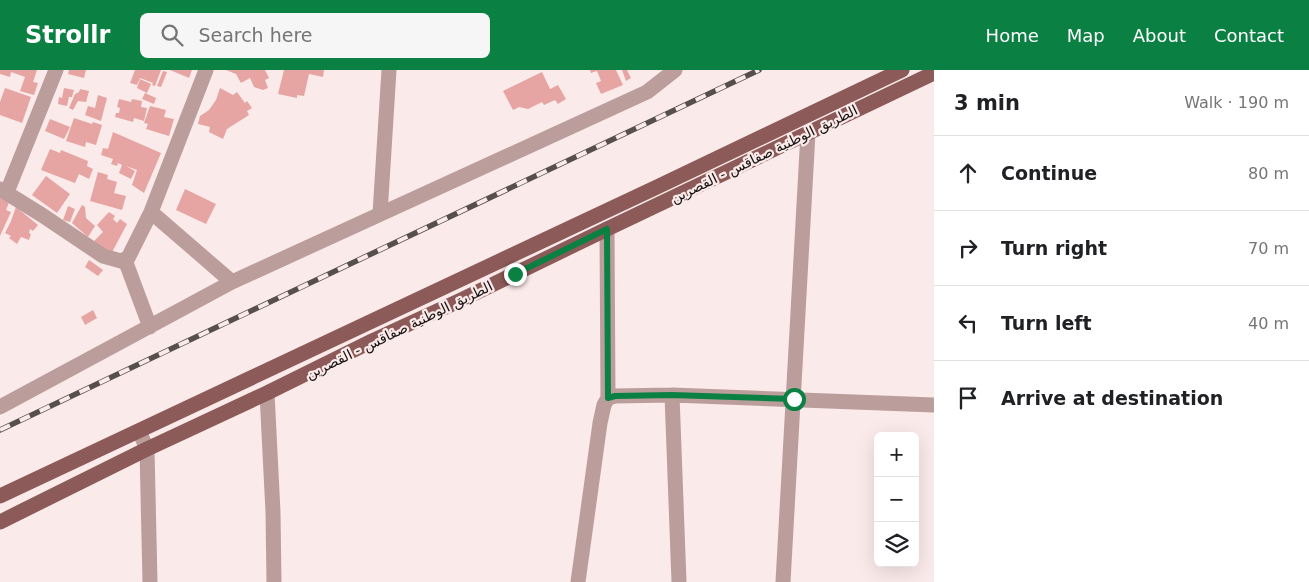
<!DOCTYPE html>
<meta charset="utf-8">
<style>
:root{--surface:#fff;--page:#f6f6f6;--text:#202124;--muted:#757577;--line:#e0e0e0;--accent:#0b8043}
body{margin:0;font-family:"DejaVu Sans","Noto Naskh Arabic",sans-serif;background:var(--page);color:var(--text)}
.controls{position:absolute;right:15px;bottom:15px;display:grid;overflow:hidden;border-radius:8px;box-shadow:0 5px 20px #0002}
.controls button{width:45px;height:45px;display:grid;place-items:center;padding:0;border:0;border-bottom:1px solid var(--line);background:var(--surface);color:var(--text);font:25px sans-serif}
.stop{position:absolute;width:15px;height:15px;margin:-11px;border:4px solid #0b8043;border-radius:50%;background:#fff}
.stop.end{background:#0b8043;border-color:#fff;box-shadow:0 1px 5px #0008}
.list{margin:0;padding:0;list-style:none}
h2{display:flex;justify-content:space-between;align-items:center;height:65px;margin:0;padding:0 20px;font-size:21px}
h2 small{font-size:16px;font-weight:400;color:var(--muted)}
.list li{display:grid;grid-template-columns:32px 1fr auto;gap:15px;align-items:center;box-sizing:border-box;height:75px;padding:0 20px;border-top:1px solid var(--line)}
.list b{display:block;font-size:19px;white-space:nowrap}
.list em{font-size:16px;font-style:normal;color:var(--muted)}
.icon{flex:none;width:28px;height:28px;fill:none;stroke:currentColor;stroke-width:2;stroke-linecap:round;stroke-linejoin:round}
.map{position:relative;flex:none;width:934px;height:512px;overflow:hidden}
header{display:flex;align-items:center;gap:30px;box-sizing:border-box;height:70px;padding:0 25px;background:var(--accent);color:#fff}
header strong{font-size:24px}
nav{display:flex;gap:28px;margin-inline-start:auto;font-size:18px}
.search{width:350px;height:45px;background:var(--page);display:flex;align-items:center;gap:12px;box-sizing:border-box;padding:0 18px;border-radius:8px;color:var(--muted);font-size:19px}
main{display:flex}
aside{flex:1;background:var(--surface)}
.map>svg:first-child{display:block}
.building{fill:#e6a5a2}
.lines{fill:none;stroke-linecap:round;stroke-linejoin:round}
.minor{stroke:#bb9d9c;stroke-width:15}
.major{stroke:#8c5a58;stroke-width:15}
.rail-casing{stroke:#574f4e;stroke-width:5.5}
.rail{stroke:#faeae9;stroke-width:4;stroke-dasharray:11;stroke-linecap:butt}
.route{stroke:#0b8043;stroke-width:6}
.labels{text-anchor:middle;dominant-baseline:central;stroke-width:4.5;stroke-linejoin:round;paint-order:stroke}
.street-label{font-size:14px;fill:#171211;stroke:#faeae9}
</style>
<header>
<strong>Strollr</strong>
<div class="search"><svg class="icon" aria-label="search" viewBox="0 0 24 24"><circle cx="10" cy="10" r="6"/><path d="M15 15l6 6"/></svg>Search here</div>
<nav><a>Home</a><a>Map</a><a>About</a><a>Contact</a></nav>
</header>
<main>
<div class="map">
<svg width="934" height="512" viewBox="0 0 934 512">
<rect width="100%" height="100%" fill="#faeae9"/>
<path class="building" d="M0 0H37L33 12 38 13 34 25 20 21 25 7 11 2 10 7 0 4Z
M69 0H86L84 8 68 4Z
M135 0H161L155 16 152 15 153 13 140 8 137 15 130 13Z
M170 0H192L189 8Z
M226 0H265L269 8 265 10 268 18 263 20 254 17 250 8 241 13 236 4Z
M284 0H324L323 7 309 4 304 26 297 25V28L278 24Z
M590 0H616L623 15 601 24 596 13 601 11 597 1 591 3Z
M622 0H627L631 8 626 11Z
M163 1 167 2 161 17 157 16Z
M542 2 550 19 558 15 566 29 558 34 555 30 544 35 542 32 528 39 519 37 513 40 503 21Z
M140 9 151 14 147 23 137 18Z
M5 18 31 27 22 53 0 45V32Z
M64 18 74 20 72 27H69L67 36 58 34 59 27 62 28Z
M220 18 233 25 237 22 245 33 247 31 252 38 247 41 249 45 227 59 223 69 209 62 210 57 198 54 200 46 209 40 216 30Z
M80 19 89 21 86 32 78 31 73 40 69 38 75 24 79 22Z
M145 23 156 28 154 34 142 29Z
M98 25 107 28 101 51 85 45 88 36 95 38Z
M119 29 131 32 132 29 142 31 141 37 147 38 144 51 134 48 133 52 115 47 116 43H119L120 38 117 37Z
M150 36 166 40 164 47 174 49 169 66 146 59 148 54 144 53Z
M74 48 92 54 93 52 102 55 96 75 86 72 85 77 66 71Z
M50 49 70 57 64 69 45 61Z
M113 62 161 83 144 123 132 115 137 100 126 96 135 101 131 109 119 103 122 95 118 93 117 96 111 94 113 89 101 85 103 78 108 79Z
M50 79 60 83 61 80 88 91 87 96 93 99 89 109 79 104 75 113 41 100Z
M98 102 108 105 107 109 117 112 114 123 126 126 122 140 90 131Z
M46 106 70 124 57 143 32 125Z
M185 119 216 134 206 154 176 140Z
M0 126 10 130 6 140 11 142 0 166Z
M82 135 85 137 86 148 95 156 88 167 72 153Z
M68 136 75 139 70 152 63 150Z
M16 137 38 155 33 161 30 159 29 163 31 164 29 170 21 167 17 174 9 168 11 166 5 163 11 151Z
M109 142 115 146 113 149 117 153 120 149 127 154 110 186 94 171 103 162 97 155Z
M89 190 103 200 98 206 85 197Z
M93 240 97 248 85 255 81 247Z"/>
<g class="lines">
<path class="minor" d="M0 119 42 145 103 186 121 191 128 188 151 142 206 0
M7 122 56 0
M151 142 232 212
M380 144 389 0
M607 159 608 328
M125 190 150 257
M267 323 273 442 274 512
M672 325 679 512
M0 337 232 212 647 22 675 0
M139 361 147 379 150 512
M578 512 600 353 604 335 608 328 615 326 672 325 934 335
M783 512 808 63"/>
<path class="major" d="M0 426 657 117 902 0
M0 452 147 379 267 323 372 271 461 230 607 159 934 3"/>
<g class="rail-casing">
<path id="rail" d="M0 360 759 0"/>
</g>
<use href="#rail" class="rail"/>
</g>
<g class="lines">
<path class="route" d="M515 204 607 159 608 328 615 326 672 325 794 329"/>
</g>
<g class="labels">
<g class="street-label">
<text transform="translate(764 84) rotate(-26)">الطريق الوطنية صفاقس - القصرين</text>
<text transform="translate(399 260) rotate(-26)">الطريق الوطنية صفاقس - القصرين</text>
</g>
</g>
</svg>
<div class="controls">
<button>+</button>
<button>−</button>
<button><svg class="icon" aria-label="layers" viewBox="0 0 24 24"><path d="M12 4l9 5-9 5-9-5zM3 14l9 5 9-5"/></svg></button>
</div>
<div class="stop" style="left:794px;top:329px"></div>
<div class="stop end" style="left:515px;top:204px"></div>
</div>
<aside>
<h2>3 min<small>Walk · 190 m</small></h2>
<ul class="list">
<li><svg class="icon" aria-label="ahead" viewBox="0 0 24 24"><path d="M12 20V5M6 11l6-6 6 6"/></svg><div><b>Continue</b></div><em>80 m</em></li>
<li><svg class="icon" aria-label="right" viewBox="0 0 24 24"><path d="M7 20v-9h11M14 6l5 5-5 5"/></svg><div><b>Turn right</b></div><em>70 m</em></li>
<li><svg class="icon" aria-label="left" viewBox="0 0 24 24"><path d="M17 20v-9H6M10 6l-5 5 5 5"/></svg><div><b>Turn left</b></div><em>40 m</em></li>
<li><svg class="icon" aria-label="arrive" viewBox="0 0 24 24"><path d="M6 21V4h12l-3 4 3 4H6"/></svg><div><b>Arrive at destination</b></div></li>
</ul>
</aside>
</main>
